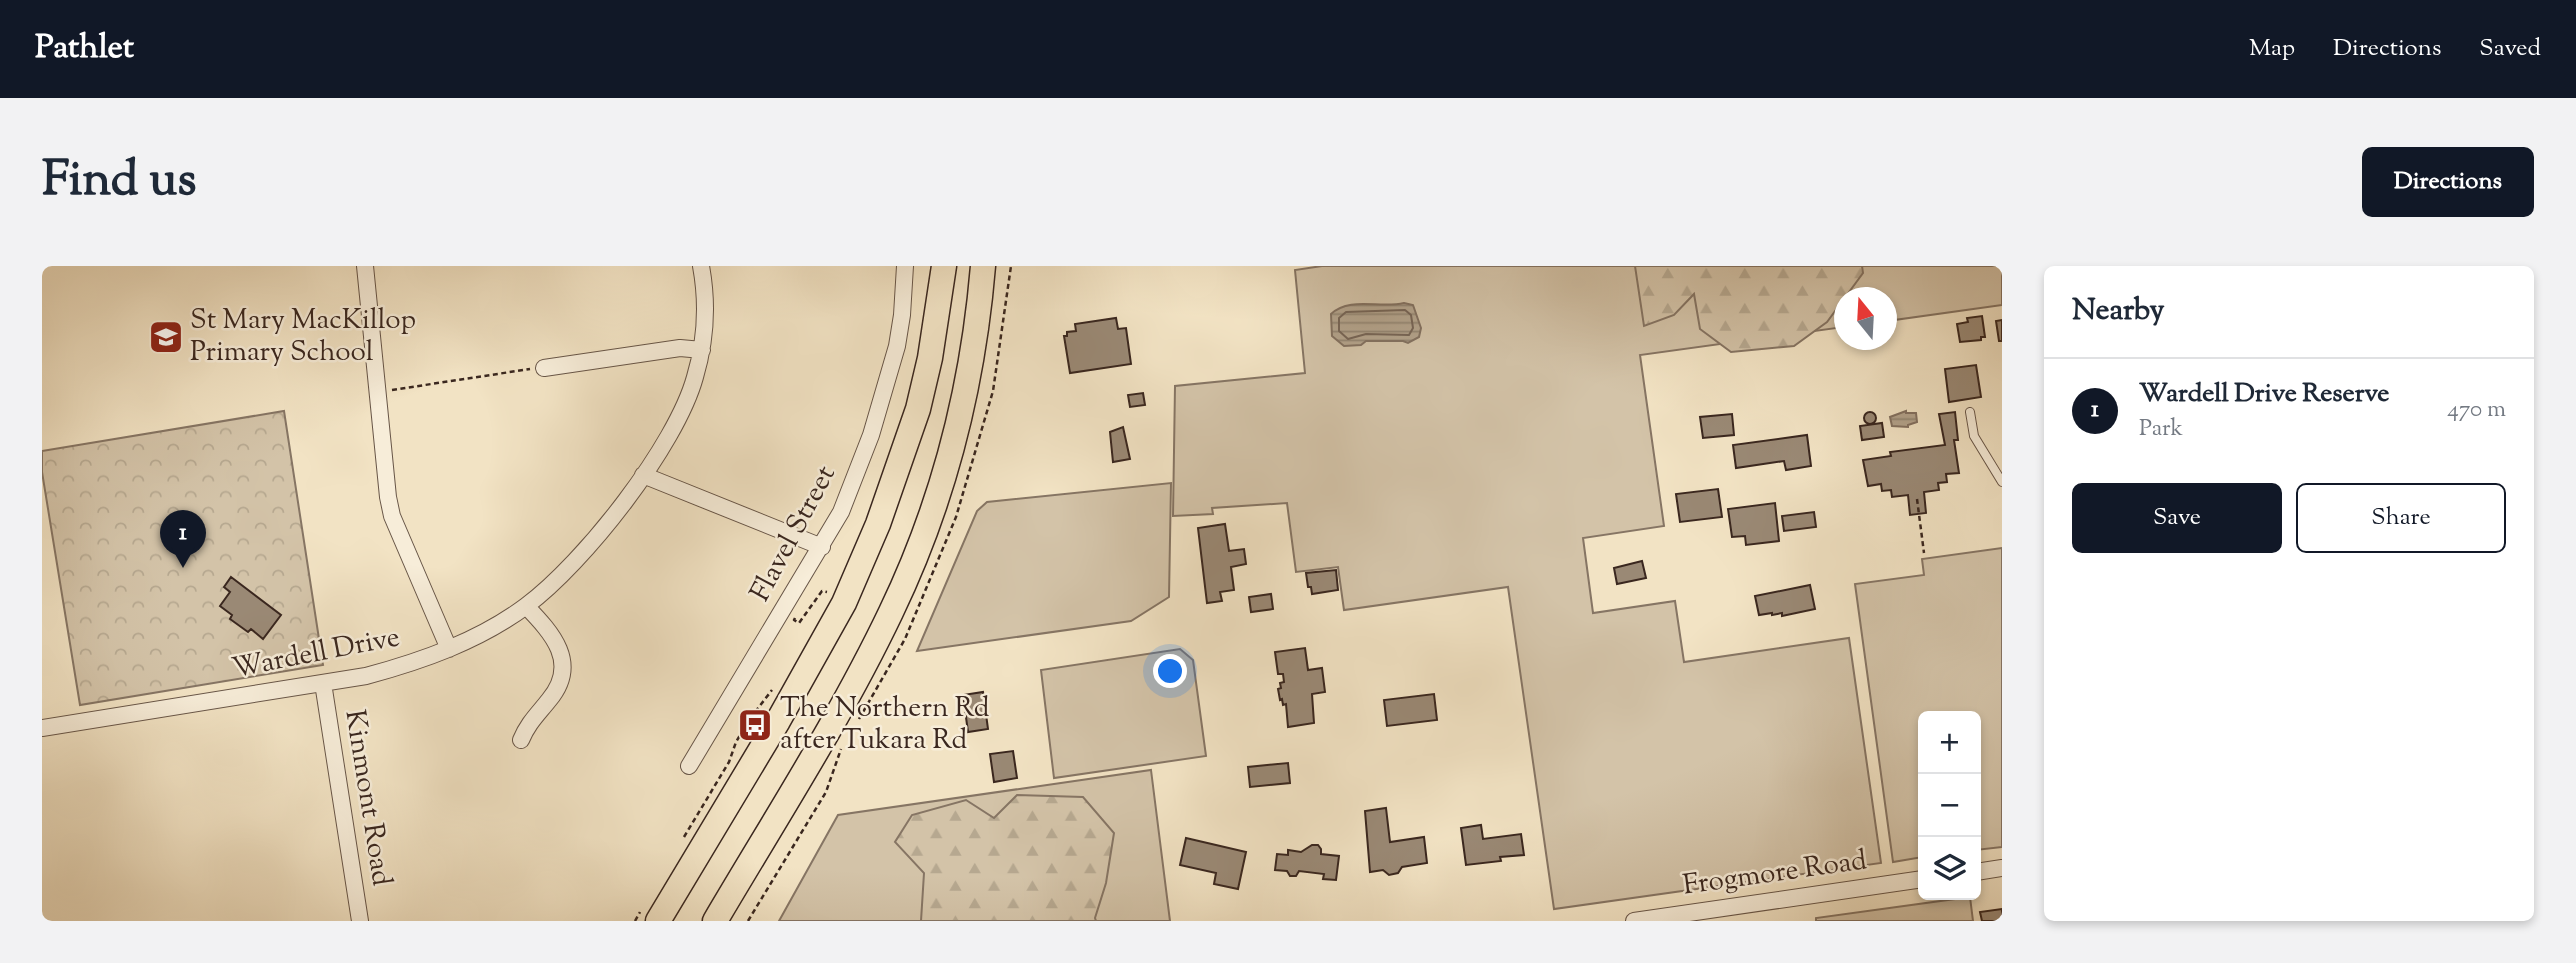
<!DOCTYPE html>
<meta charset="utf-8">
<style>
:root{--surface:#fff;--page:#f2f2f3;--text:#1f2937;--muted:#747a83;--line:#e0e1e3;--accent:#111827}
body{margin:0;font-family:"Sorts Mill Goudy",serif;background:var(--page);color:var(--text)}
.controls{position:absolute;right:21px;bottom:21px;display:grid;overflow:hidden;border-radius:10px;box-shadow:0 4px 10px #0003}
.controls button{width:63px;height:63px;display:grid;place-items:center;padding:0;border:0;border-bottom:2px solid var(--line);background:var(--surface);color:var(--text);font:35px sans-serif}
.compass{position:absolute;left:1792px;top:21px;width:63px;height:63px;border-radius:50%;background:var(--surface);box-shadow:0 4px 10px #0003;rotate:342deg}
.you{position:absolute;left:1129px;top:406px;width:24px;height:24px;margin:-18px;border:5px solid #fff;border-radius:50%;background:#1a73e8;box-shadow:0 0 0 10px #1a73e833}
.badge{display:grid;place-items:center;width:46px;height:46px;border-radius:50%;background:var(--accent);color:#fff;font-size:23px;font-weight:700}
.pin{position:absolute;translate:-50% -58px;filter:drop-shadow(0 2px 4px #0008)}
.pin::after{content:'';position:absolute;top:37px;width:24px;height:21px;background:inherit;clip-path:polygon(0 0,100% 0,50% 100%)}
.list{margin:0;padding:0;list-style:none}
h2{display:flex;justify-content:space-between;align-items:center;height:91px;margin:0;padding:0 28px;font-size:30px}
h2 small{font-size:23px;font-weight:400;color:var(--muted)}
.list li{display:grid;grid-template-columns:46px 1fr auto;gap:21px;align-items:center;box-sizing:border-box;height:105px;padding:0 28px;border-top:2px solid var(--line)}
.list b{display:block;font-size:26px;white-space:nowrap}
.list p{margin:0;font-size:23px;white-space:nowrap;color:var(--muted)}
.list em{font-size:23px;font-style:normal;color:var(--muted)}
.actions{display:flex;gap:14px;padding:21px 28px}
.actions a{flex:1;padding:16px 0;border:2px solid var(--accent);border-radius:10px;text-align:center;font-size:24px;color:var(--accent)}
.actions .main{background:var(--accent);color:#fff}
.icon{flex:none;width:38px;height:38px;fill:none;stroke:currentColor;stroke-width:2;stroke-linecap:round;stroke-linejoin:round}
.map{position:relative;flex:none;width:1960px;height:655px;overflow:hidden;border-radius:10px}
header{display:flex;align-items:center;gap:42px;box-sizing:border-box;height:98px;padding:0 35px;background:var(--accent);color:#fff}
header strong{font-size:33px}
nav{display:flex;gap:38px;margin-inline-start:auto;font-size:24px}
.intro{display:flex;align-items:center;justify-content:space-between;box-sizing:border-box;height:168px;padding:0 42px}
h1{margin:0;font-size:49px}
.button{padding:18px 32px;border-radius:10px;background:var(--accent);color:#fff;font-size:24px;font-weight:700}
main{display:flex;gap:42px;padding:0 42px}
aside{flex:1;background:var(--surface);border-radius:10px;box-shadow:0 4px 10px #0003}
.map>svg:first-child{display:block}
.grass{fill:#d3c3a8;stroke:#867564;stroke-width:2}
.forest{fill:url(#forest-firs);stroke:#867564;stroke-width:2}
.park{fill:url(#park-crowns);stroke:#867564;stroke-width:2}
.water{fill:url(#water-rules);stroke:#837160;stroke-width:2}
.lines{fill:none;stroke-linecap:round;stroke-linejoin:round}
.shore{stroke:#766556;stroke-width:2}
.building{fill:#9a8975;stroke:#3a271f;stroke-width:2}
.service-casing{stroke:#685648;stroke-width:10}
.minor-casing{stroke:#685648;stroke-width:18}
.trunk-casing{stroke:#3a271f;stroke-width:27}
.path{stroke:#3a271f;stroke-width:2.5;stroke-dasharray:5 3.5;stroke-linecap:butt}
.service{stroke:#f7edd9;stroke-width:8}
.minor{stroke:#f7edd9;stroke-width:16}
.trunk{stroke:#f2e3c4;stroke-width:24}
.labels{text-anchor:middle;dominant-baseline:central;stroke-width:5;stroke-linejoin:round;paint-order:stroke}
.poi-label{font-size:28px;fill:#3a271f;stroke:#f7edd9;text-anchor:start}
.street-label{font-size:28px;fill:#3a271f;stroke:#f7edd9}
</style>
<header>
<strong>Pathlet</strong>
<nav><a>Map</a><a>Directions</a><a>Saved</a></nav>
</header>
<div class="intro"><h1>Find us</h1><a class="button">Directions</a></div>
<main>
<div class="map">
<svg width="1960" height="655" viewBox="0 0 1960 655">
<defs>
<pattern id="forest-firs" width="22" height="20" patternUnits="userSpaceOnUse" patternTransform="scale(1.75)"><rect width="22" height="20" fill="#d3c3a8"/><path d="M5 1l3.5 6h-7zM16 11l3.5 6h-7z" fill="#b6a890"/></pattern>
<pattern id="park-crowns" width="20" height="18" patternUnits="userSpaceOnUse" patternTransform="scale(1.75)"><rect width="20" height="18" fill="#d3c3a8"/><path d="M2 6a3 3 0 1 1 6 0M12 15a3 3 0 1 1 6 0" fill="none" stroke="#b6a890"/></pattern>
<pattern id="water-rules" width="6" height="5" patternUnits="userSpaceOnUse" patternTransform="scale(1.75)"><rect width="6" height="5" fill="#b3a38c"/><path d="M0 2.5h6" fill="none" stroke="#938572"/></pattern>
</defs>
<rect width="100%" height="100%" fill="#f2e3c4"/>
<filter id="stains"><feTurbulence type="fractalNoise" baseFrequency=".00286" numOctaves="4"/><feColorMatrix values="0 0 0 0 .2 0 0 0 0 .09 0 0 0 0 .02 0 0 0 .5 -.17"/></filter>
<radialGradient id="worn" r=".72"><stop offset=".6" stop-color="#630" stop-opacity="0"/><stop offset="1" stop-color="#630" stop-opacity=".3"/></radialGradient>
<path class="grass" d="M1280 0H1960V39L1845 55 1844 32H1802V61L1598 89 1622 260 1541 272 1551 347 1633 335 1642 396 1807 372 1839 597 1512 643 1466 321 1302 344 1296 301 1254 306 1245 237 1170 242 1171 248 1131 250 1133 120 1263 107 1253 4Z
M1129 217 1127 331 1089 355 875 385 935 245 945 236Z
M1960 282V581L1934 584V450H1881V591L1851 596 1813 318 1882 309 1880 293Z
M1138 383 1151 394 1164 490 1012 512 999 404Z
M1109 504 1128 655H737L796 549Z
M1928 631 1931 655H1774V652Z"/>
<path class="forest" d="M1593 0H1820L1821 7 1785 56 1752 80 1689 86 1658 63 1652 28 1632 49 1602 60Z
M975 529 1041 531 1072 567 1064 617 1053 652 1054 655H879L882 607 853 576 870 549 924 534 952 552Z"/>
<path class="park" d="M242 145 281 399 38 439 0 206V185Z"/>
<path class="water" d="M1362 37 1371 39 1379 62 1377 71 1366 77 1361 75H1324L1319 79 1302 80 1290 70 1289 48C1308 30 1338 43 1362 37Z
M1864 145V147H1874L1875 156 1866 159V161L1850 160 1848 151Z"/>
<g class="lines">
<path class="shore" d="M1363 44 1369 49 1371 62 1367 69 1324 68 1306 73 1297 65V52L1304 46Z"/>
</g>
<path class="building" d="M1940 50 1943 71H1939V74L1918 76 1915 58 1926 56 1925 52Z
M1074 52 1076 63 1084 62 1089 98 1028 107 1022 70H1025V66L1034 65 1033 58Z
M1960 54V75H1957L1954 55Z
M1934 99 1939 131 1907 136 1903 103Z
M1101 127 1103 139 1088 141 1086 129Z
M1913 146 1916 174H1912L1917 207 1904 208 1905 216 1896 217 1897 224 1882 226 1884 247 1868 249 1866 229 1850 231 1849 224 1840 225 1839 218 1826 220 1821 194 1849 190 1848 186 1903 179 1897 148Z
M1822 152a6 6 0 1 1 12 0a6 6 0 1 1-12 0Z
M1690 148 1692 169 1661 172 1658 151Z
M1840 157 1842 171 1820 174 1818 160Z
M1081 161 1088 193 1071 196 1068 166Z
M1765 169 1769 200 1744 204 1742 195 1694 202 1691 179Z
M1676 223 1680 251 1638 256 1634 228Z
M1733 237 1737 275 1704 279 1703 270 1690 271 1686 243Z
M1772 246 1774 261 1742 265 1740 250Z
M1183 258 1187 285 1202 283 1204 298 1189 301 1192 324 1178 326 1180 335 1165 337 1156 262Z
M1600 295 1604 312 1575 318 1572 302Z
M1294 304 1296 324 1270 328 1269 321H1266L1264 307Z
M189 311 239 349 221 373 209 363 206 366 188 353 190 349 178 340 188 326 182 321Z
M1768 319 1773 343 1740 350V347L1730 349V347L1717 349 1713 330Z
M1229 328 1231 343 1209 346 1207 331Z
M1263 382 1266 404 1280 402 1283 426 1270 428 1272 457 1246 461 1244 438 1241 439 1240 433 1238 434 1236 423 1239 422 1238 417 1242 416 1241 408H1236L1233 386Z
M941 426 946 463 926 466 921 429Z
M1392 428 1395 454 1345 460 1342 434Z
M971 485 975 512 952 516 948 488Z
M1246 497 1248 517 1208 521 1206 501Z
M1344 542 1348 576 1382 571 1385 597 1360 601 1356 607 1347 609 1341 604 1328 606 1323 545Z
M1439 559 1441 573 1479 568 1482 589 1458 591 1459 595 1424 599 1419 562Z
M1144 572 1204 586 1196 623 1172 618 1174 607 1138 599Z
M1270 579H1276L1279 583V588L1297 590 1294 614 1281 613 1282 608 1257 605 1254 610H1248L1245 605 1233 604 1235 588 1246 589V584L1259 586Z
M1960 643V655H1940L1938 646Z"/>
<g class="lines">
<g class="service-casing">
<path id="service" d="M1928 146 1932 170 1960 216"/>
</g>
<g class="minor-casing">
<path id="minor" d="M323 0 346 231 350 250 407 383
M502 102 638 82 660 84
M601 209 780 281
M281 417 318 655
M0 462 324 410C380 395 437 375 484 340 542 297 634 180 653 111 664 74 666 38 659 0
M479 474C486 457 496 448 507 434 538 397 510 367 484 340
M647 500 799 246 829 169 855 80 860 49 863 0
M1934 606 1960 602
M1592 655 1881 613"/>
</g>
<g class="trunk-casing">
<path id="trunk" d="M616 655 736 455 802 337 836 258 876 143 888 92 902 0
M673 655C733 553 798 453 849 346 901 238 931 120 941 0"/>
</g>
<path class="path" d="M350 124 488 103
M1875 233 1882 287
M753 352 752 354 757 357 780 325 785 326
M817 453 863 373 914 251 951 125 969 0
M642 571 687 496 694 476 707 454 730 424
M593 655 598 646
M706 655 784 526 799 483"/>
<use href="#service" class="service"/>
<use href="#minor" class="minor"/>
<use href="#trunk" class="trunk"/>
</g>
<defs>
<g id="school-square" transform="scale(1.75)"><rect x="-9" y="-9" width="18" height="18" rx="4" fill="#8f2418" stroke="#f7edd9"/><path d="M0-5L7-2L0 1L-7-2ZM-4 1L0 2.5L4 1V4Q0 6-4 4Z" fill="#fff"/></g>
<g id="bus-square" transform="scale(1.75)"><rect x="-9" y="-9" width="18" height="18" rx="4" fill="#8f2418" stroke="#f7edd9"/><path d="M-5-6H5V4H4V6H2V4H-2V6H-4V4H-5ZM-3.5-4V0h7V-4ZM-3.5 1.2v1.5H-2V1.2ZM2 1.2v1.5H3.5V1.2Z" fill="#fff"/></g>
</defs>
<g fill-rule="evenodd">
<use href="#school-square" x="124" y="71"/>
<use href="#bus-square" x="713" y="459"/>
</g>
<g class="labels">
<g class="poi-label">
<text x="148" y="55">St Mary MacKillop<tspan x="148" dy="32">Primary School</tspan></text>
<text x="738" y="443">The Northern Rd<tspan x="738" dy="32">after Tukara Rd</tspan></text>
</g>
<g class="street-label">
<text transform="translate(752 268) rotate(-62)">Flavel Street</text>
<text transform="translate(274 388) rotate(-11)">Wardell Drive</text>
<text transform="translate(325 532) rotate(81)">Kinmont Road</text>
<text transform="translate(1733 608) rotate(-8)">Frogmore Road</text>
</g>
</g>
<rect width="100%" height="100%" filter="url(#stains)"/>
<rect width="100%" height="100%" fill="url(#worn)"/>
</svg>
<div class="controls">
<button>+</button>
<button>−</button>
<button><svg class="icon" aria-label="layers" viewBox="0 0 24 24"><path d="M12 4l9 5-9 5-9-5zM3 14l9 5 9-5"/></svg></button>
</div>
<svg class="compass" viewBox="-18 -18 36 36"><path d="M0-13l5 13h-10z" fill="#e53935"/><path d="M0 13l5-13h-10z" fill="#747a83"/></svg>
<div class="you"></div>
<div class="pin badge" style="left:141px;top:302px">1</div>
</div>
<aside>
<h2>Nearby<small></small></h2>
<ul class="list">
<li><span class="badge">1</span><div><b>Wardell Drive Reserve</b><p>Park</p></div><em>470 m</em></li>
</ul>
<div class="actions"><a class="main">Save</a><a>Share</a></div>
</aside>
</main>
